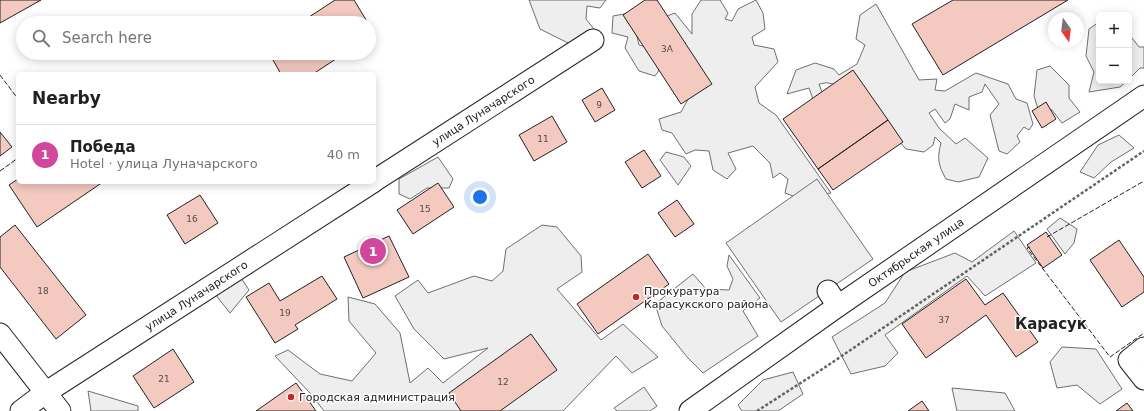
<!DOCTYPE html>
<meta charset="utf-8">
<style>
:root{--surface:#fff;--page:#f2f2f2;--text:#202124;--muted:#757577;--line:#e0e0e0;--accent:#111827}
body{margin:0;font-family:"DejaVu Sans",sans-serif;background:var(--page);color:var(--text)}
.controls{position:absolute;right:12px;top:12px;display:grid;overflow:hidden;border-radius:6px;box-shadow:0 2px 10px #0003}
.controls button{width:36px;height:36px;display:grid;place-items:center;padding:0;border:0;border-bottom:1px solid var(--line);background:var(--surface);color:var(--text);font:20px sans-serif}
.compass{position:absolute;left:1048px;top:12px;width:36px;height:36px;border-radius:50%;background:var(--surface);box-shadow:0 2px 10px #0003;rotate:166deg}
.you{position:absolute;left:480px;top:197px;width:14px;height:14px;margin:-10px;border:3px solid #fff;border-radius:50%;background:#1a73e8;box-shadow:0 0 0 6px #1a73e833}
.badge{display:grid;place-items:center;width:26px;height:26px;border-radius:50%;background:var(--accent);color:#fff;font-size:13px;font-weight:700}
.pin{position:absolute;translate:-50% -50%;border:2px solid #fff;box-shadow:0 1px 4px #0006}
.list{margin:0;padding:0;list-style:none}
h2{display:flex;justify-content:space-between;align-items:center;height:52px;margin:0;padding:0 16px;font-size:17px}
h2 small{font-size:13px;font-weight:400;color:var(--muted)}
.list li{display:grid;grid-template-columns:26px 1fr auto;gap:12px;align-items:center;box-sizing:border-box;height:60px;padding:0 16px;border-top:1px solid var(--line)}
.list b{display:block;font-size:15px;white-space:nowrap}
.list p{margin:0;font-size:13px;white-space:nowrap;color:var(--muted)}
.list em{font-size:13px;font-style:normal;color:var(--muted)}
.icon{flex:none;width:22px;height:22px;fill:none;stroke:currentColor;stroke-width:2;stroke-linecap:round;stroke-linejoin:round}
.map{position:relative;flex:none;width:1144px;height:411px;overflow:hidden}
.search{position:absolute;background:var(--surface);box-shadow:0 2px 10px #0003;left:16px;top:16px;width:360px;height:44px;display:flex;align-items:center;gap:10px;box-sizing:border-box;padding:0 14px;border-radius:22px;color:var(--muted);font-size:15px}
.panel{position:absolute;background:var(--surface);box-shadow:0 2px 10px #0003;left:16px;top:72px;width:360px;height:112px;border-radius:6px}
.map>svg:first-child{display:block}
.green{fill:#eee;stroke:#6f6f6f}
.parking{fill:#ededed;stroke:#6f6f6f}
.building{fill:#f3c9c0;stroke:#222}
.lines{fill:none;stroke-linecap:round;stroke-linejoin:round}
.minor-casing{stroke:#222;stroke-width:23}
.path{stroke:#646464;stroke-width:2.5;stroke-dasharray:3 2;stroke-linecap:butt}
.minor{stroke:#fff;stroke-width:21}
.fence{stroke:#222;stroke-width:1;stroke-dasharray:5 2;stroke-linecap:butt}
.poi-dot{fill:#c62828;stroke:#fff;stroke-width:1.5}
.labels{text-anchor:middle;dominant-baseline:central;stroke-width:3;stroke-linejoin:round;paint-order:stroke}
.number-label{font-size:9px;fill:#564c4a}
.street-label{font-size:11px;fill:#222;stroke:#fff}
.poi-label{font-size:11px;fill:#222;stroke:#fff;text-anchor:start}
.district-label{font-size:15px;font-weight:bold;fill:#222;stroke:#fff}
</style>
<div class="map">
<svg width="1144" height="411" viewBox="0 0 1144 411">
<rect width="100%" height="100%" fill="#fff"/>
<path class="green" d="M529 0H606L600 8 587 6 586 19 598 34 570 44 540 29Z
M701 0H720L728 13 725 19 732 21 738 9 756 0 763 13 765 29 752 37 754 45 774 49 778 62 755 87 759 103 776 115 831 193 798 198 785 193 788 179 780 173 773 178 770 163 753 146 728 153 736 169 727 179 713 170 709 151 695 150 686 154 672 133 662 130 659 119 681 112 692 92 656 20 675 13 692 34V14Z
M876 4 919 80 937 79 935 90 945 91 976 73 1008 84 1016 99 1027 103 1033 124 1029 130 1024 127 1017 136 1020 142 1007 154 999 151 990 115 999 104 985 84 982 92 969 97V110L955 104 950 119 945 123 935 109 929 113 939 128 956 144 965 138 988 158 979 177 958 182 946 179C938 165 937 158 941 143L935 137 933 145 924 152 906 149C891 132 851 85 828 83 826 82 822 84 819 84L823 95 814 102 809 88 787 94 796 70 815 63 834 69 839 75 857 64 865 45 856 39 860 15Z
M635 12V28L639 45 654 49 665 62 655 76 639 71 625 48 628 37 612 33 613 16Z
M1099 22V81H1127L1120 87 1089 92 1094 72 1086 56 1089 29Z
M1129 34 1139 47H1144V68H1140L1129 79Z
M1050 66 1069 85V98L1080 112 1062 123 1052 110 1038 109 1034 96 1037 70Z
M1119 135 1134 148 1111 162 1094 178 1080 172 1098 145Z
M666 152 684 157 691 166 678 185 660 160Z
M438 157 453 179 449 188H427L410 199 399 194V179Z
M1060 218 1077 229 1074 243 1065 254 1047 229Z
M542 225 557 227 581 256 582 272 557 289 601 340 623 324 658 357 632 373 616 356 563 411H324L310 393 275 356 288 350 320 374 352 381 376 353 349 321 348 297 375 304 400 333 410 383 428 368 443 383 488 348 444 359 414 329 395 296 418 280 428 293 474 276 492 281 503 271 506 249Z
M1014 231 1036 263 985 296 967 276 885 335 898 353 885 366 851 374 832 337 885 303 905 272 955 253 972 262Z
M729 255 760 298 743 311 758 336 703 373 688 358 662 326 655 304 693 274 706 289 729 290 733 279 727 266Z
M241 278 249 290 230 313 215 294Z
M1062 347 1096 349 1122 389 1100 404 1077 385 1057 388 1050 362Z
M793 372 803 394 778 411H742L738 405 763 380Z
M644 387 657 406 650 411H617L614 408Z
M952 388 1005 393 1015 411H957Z
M88 391 138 406V411H91Z"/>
<path class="parking" d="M817 179 873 259 781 322 726 243Z"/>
<path class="building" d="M0 0H41L0 23Z
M335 0H354L368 23H300Z
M645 0H657L712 84 681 104 623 15Z
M953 0H1068L943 75 912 24Z
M369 24 375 34 369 37Z
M269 53H345L313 74H281Z
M853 70 888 120 818 169 783 119Z
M602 88 615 110 595 122 582 100Z
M1046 102 1056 119 1042 128 1032 111Z
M552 116 567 142 534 161 519 135Z
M888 120 903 142 833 190 818 169Z
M0 132 12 147 0 156Z
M644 150 661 176 642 188 625 162Z
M18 179V182H103L37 227 9 185Z
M438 183 454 207 413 234 397 210Z
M200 195 218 223 185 244 167 215Z
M677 200 694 224 675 237 658 213Z
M15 225 86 315 56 339 0 267V237Z
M1046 232 1062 255 1043 268 1027 245Z
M389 236 409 277 363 298 344 257Z
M1119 240 1144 277V292L1122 307 1090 260Z
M648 254 669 284 598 334 577 304Z
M322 276 337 299 295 325 298 329 275 343 246 297 269 283 280 301Z
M966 279 985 305 1003 293 1038 342 1016 357 986 315 926 358 902 324Z
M531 334 557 370 500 411H461L449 393Z
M173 349 194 382 154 408 133 376Z
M296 383 316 411H256Z
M922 401 929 411H908Z
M1127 403 1133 411H1116Z"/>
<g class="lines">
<g class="minor-casing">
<g id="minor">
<path id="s1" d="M374 181 593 40"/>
<path d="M828 291 838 306"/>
<path d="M0 334 60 411"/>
<path d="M1144 348 1129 360 1144 379"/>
<path id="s2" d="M21 411 45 393 373 182"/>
<path id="s3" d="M690 411 838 306 1144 96"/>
</g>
</g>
<path class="path" d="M757 411 824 368 1144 151"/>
<use href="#minor" class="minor"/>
<path class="fence" d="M0 75 18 99
M0 171 18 158
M1047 237 1144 181
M1030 247 1027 248 1110 357 1144 333"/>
</g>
<g class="poi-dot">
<circle cx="636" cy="297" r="4"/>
<circle cx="291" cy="397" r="4"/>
</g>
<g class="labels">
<g class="number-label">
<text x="667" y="49">3А</text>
<text x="599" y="105">9</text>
<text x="543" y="139">11</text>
<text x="425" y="209">15</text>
<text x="192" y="219">16</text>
<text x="43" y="291">18</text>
<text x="285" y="313">19</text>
<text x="944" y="320">37</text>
<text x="164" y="379">21</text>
<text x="503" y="382">12</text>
</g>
<g class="street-label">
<text stroke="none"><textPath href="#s1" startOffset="130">улица Луначарского</textPath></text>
<text stroke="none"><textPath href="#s3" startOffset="276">Октябрьская улица</textPath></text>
<text stroke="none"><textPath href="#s2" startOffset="210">улица Луначарского</textPath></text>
</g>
<g class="poi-label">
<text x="644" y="291">Прокуратура<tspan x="644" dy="13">Карасукского района</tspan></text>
<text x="299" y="397">Городская администрация</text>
</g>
<g class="district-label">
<text x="1051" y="324">Карасук</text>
</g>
</g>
</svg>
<div class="controls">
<button>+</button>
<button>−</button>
</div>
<svg class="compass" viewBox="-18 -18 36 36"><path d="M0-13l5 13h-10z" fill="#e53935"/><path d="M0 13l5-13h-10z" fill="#757577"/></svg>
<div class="you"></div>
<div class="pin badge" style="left:373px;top:251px;background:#d1479c">1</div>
<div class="search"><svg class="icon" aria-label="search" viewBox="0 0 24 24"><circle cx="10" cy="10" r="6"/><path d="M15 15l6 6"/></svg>Search here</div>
<section class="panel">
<h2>Nearby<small></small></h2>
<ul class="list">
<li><span class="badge" style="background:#d1479c">1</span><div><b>Победа</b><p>Hotel · улица Луначарского</p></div><em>40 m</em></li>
</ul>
</section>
</div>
